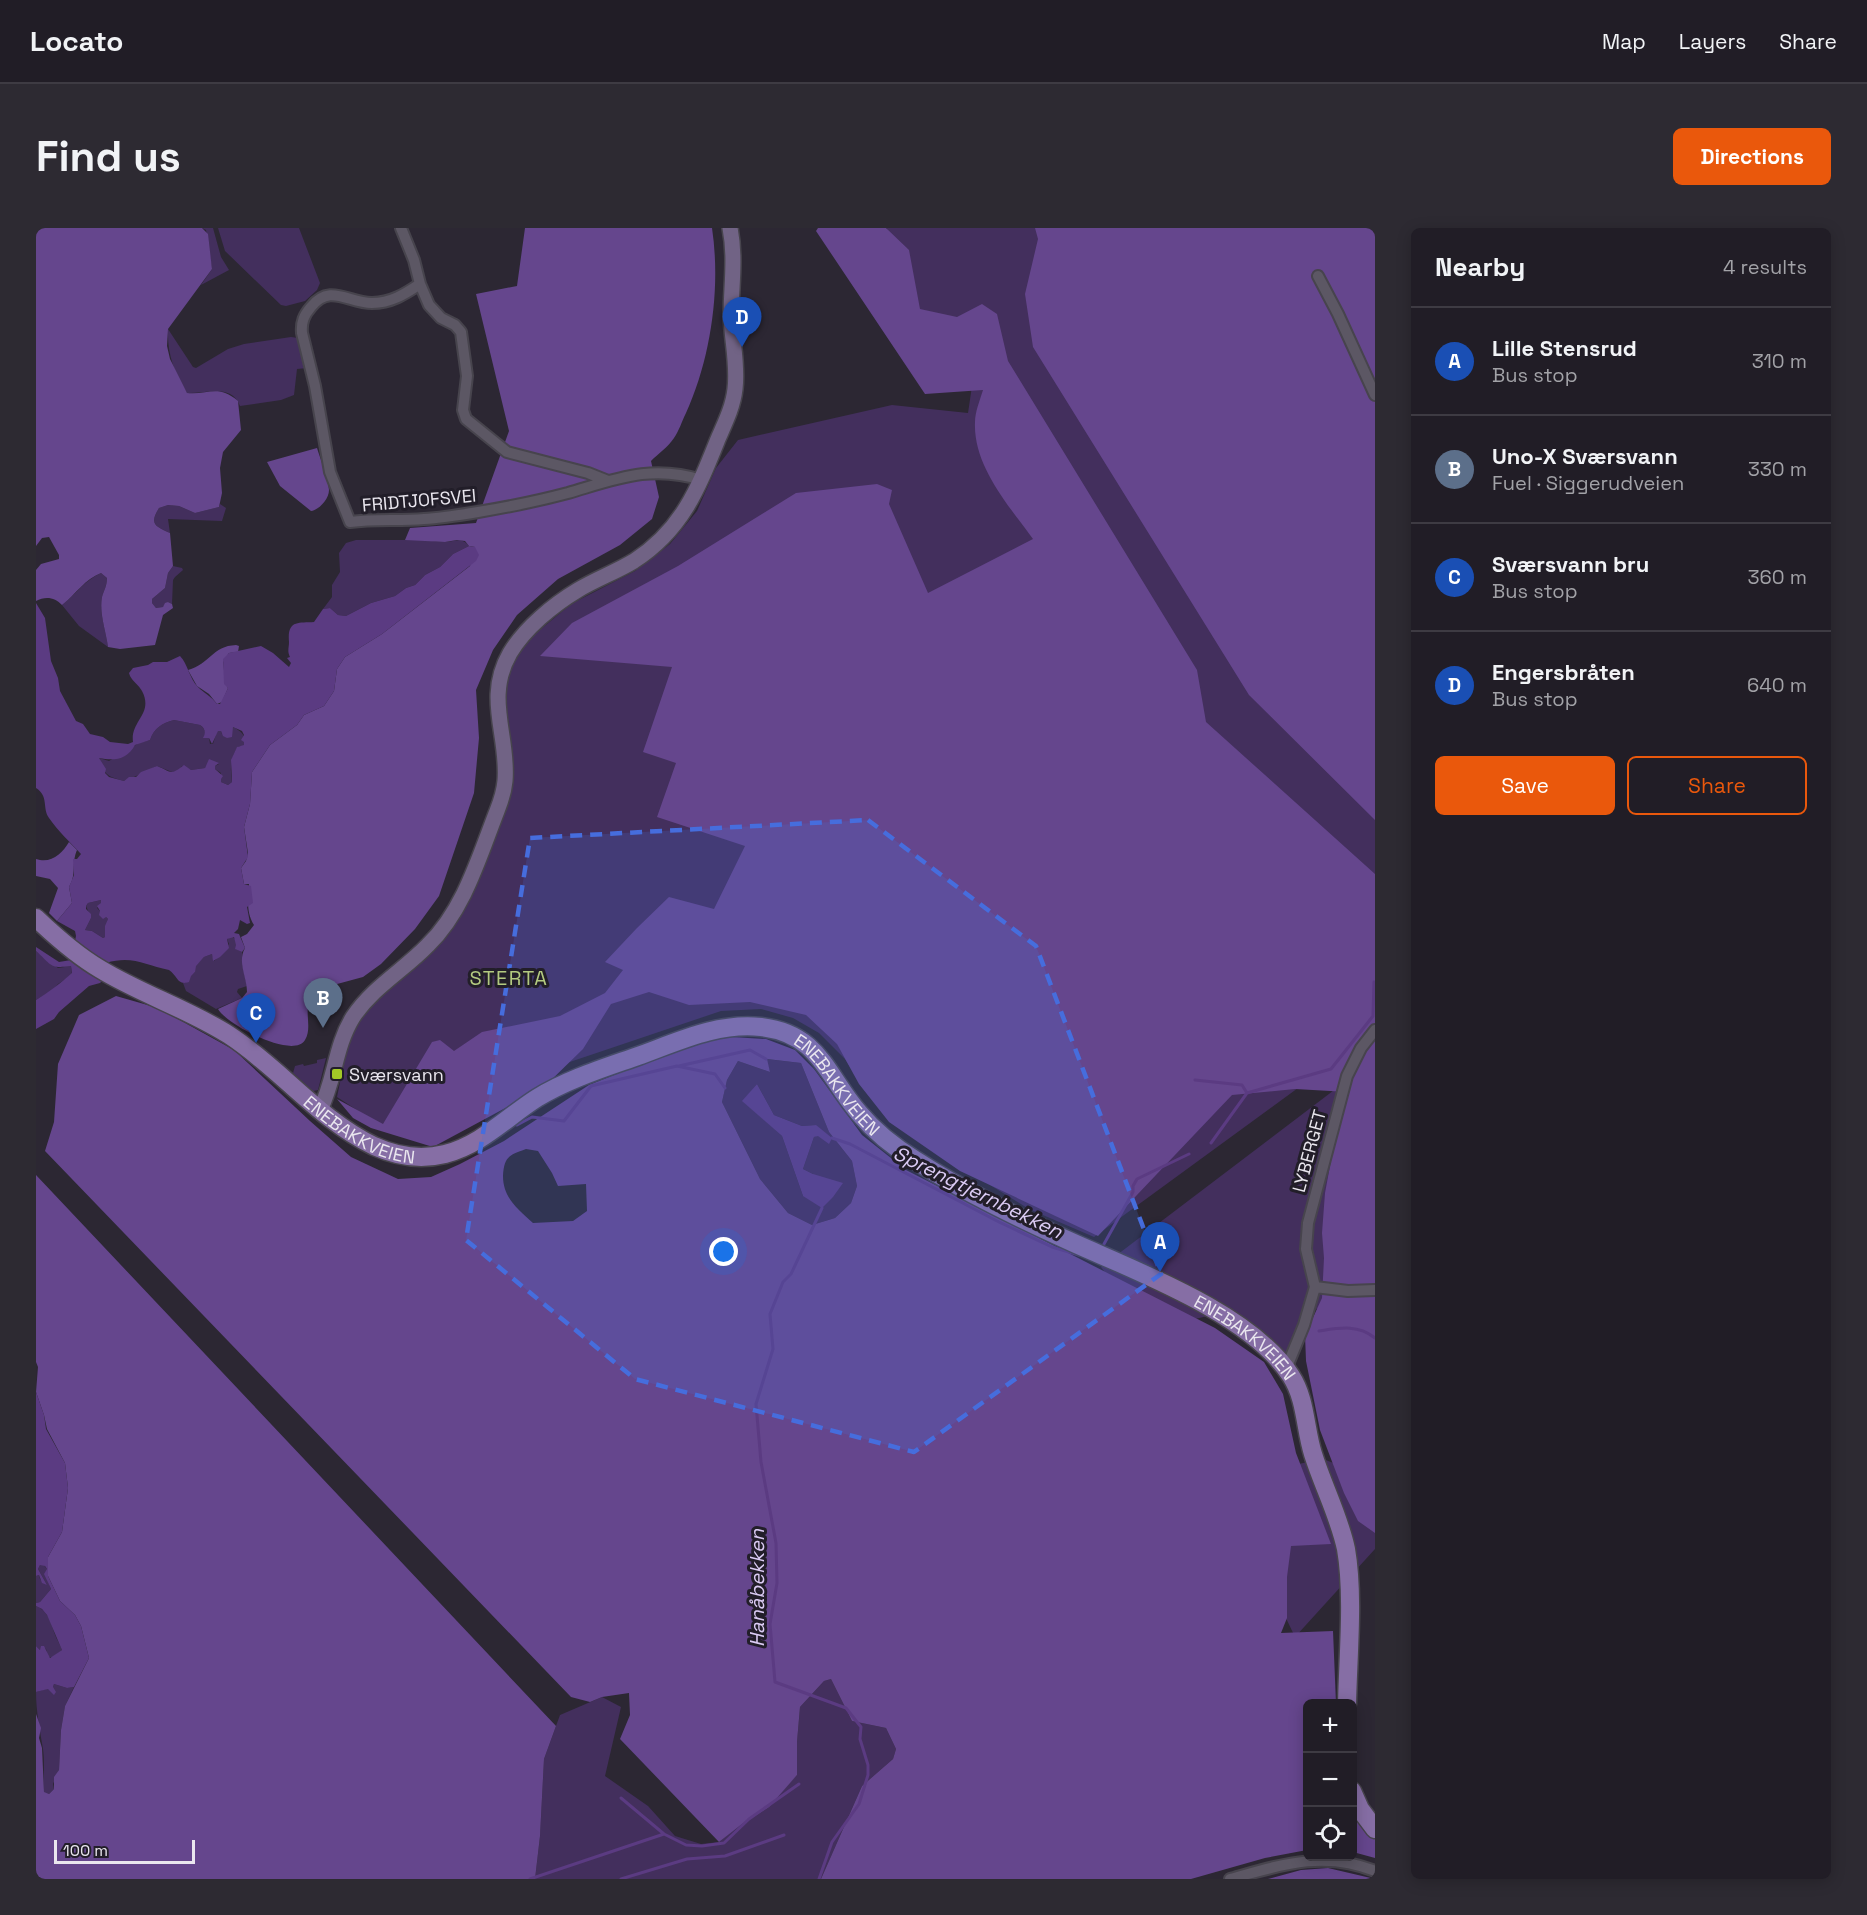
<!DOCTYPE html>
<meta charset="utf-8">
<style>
:root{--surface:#211d26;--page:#2d2a32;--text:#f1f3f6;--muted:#a2a2a7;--line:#3e3b43;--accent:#ea580c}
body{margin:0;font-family:"Space Grotesk",sans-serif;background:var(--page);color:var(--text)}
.controls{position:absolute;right:18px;bottom:18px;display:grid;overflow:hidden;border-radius:9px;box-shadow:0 3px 15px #0003}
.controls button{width:54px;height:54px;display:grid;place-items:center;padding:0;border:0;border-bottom:2px solid var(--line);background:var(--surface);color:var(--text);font:30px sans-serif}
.scale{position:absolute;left:18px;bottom:15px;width:141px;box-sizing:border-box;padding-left:6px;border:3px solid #eae7ef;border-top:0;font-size:16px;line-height:21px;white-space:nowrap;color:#eae7ef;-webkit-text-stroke:4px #221e29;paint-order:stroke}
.you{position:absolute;left:688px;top:1024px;width:21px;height:21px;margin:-15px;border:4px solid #fff;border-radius:50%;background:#1a73e8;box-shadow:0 0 0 9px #1a73e833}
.badge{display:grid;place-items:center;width:39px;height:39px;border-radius:50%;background:var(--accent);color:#fff;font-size:20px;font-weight:700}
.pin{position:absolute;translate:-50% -50px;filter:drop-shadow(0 2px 3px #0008)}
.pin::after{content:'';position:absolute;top:32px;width:21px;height:18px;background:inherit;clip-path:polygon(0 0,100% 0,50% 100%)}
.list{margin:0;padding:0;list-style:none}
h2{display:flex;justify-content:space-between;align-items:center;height:78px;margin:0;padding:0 24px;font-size:26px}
h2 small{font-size:20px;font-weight:400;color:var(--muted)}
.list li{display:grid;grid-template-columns:39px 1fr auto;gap:18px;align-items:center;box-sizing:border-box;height:108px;padding:0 24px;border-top:2px solid var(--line)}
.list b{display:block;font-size:22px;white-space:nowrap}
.list p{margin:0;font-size:20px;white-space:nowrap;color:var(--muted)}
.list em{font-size:20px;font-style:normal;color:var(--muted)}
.actions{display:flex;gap:12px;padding:18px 24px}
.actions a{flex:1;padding:14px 0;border:2px solid var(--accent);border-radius:9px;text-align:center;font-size:21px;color:var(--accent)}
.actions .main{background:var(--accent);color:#fff}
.icon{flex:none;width:33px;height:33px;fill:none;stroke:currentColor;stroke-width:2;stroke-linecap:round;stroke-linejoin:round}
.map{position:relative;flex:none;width:1339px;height:1651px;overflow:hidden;border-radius:9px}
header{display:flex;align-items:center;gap:36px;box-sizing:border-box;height:84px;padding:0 30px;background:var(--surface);border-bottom:2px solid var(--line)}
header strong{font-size:28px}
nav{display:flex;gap:33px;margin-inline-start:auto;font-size:21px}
.intro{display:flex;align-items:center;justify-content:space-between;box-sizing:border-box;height:144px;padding:0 36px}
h1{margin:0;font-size:42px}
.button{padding:15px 27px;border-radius:9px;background:var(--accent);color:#fff;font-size:21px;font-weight:700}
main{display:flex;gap:36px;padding:0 36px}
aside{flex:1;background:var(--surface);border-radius:9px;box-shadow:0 3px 15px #0003}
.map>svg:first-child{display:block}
.green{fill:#432f5d;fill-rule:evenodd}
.forest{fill:#65468d;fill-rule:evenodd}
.water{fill:#5b3b82;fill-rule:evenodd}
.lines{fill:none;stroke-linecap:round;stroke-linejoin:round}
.stream{stroke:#5b3b82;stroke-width:3}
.street-casing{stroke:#47444d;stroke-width:14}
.secondary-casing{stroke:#47444d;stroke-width:18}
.primary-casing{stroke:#47444d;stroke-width:21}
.street{stroke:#5c5764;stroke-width:10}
.secondary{stroke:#716385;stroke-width:15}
.primary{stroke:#866ea5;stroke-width:18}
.marked{fill:#466ddd;fill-opacity:0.2;stroke:#466ddd;stroke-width:4.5;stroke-dasharray:12 8;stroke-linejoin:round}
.poi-dot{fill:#a3c927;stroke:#221e29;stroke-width:2}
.labels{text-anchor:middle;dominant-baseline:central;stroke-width:6;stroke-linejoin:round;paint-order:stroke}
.street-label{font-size:18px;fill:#eae7ef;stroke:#221e29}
.poi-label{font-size:18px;fill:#eae7ef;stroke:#221e29;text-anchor:start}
.neighbourhood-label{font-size:20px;letter-spacing:1.5px;fill:#b3ca80;stroke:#221e29}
.water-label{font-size:20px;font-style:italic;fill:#dbcbf4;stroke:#221e29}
</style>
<header>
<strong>Locato</strong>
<nav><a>Map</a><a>Layers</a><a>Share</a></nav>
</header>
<div class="intro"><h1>Find us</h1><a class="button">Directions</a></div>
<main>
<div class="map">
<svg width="1339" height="1651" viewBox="0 0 1339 1651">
<rect width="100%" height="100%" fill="#2c2733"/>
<path class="green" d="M166 0H177L185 29 193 42 165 57 176 41 170 2Z
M182 0H263L284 55 281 62 269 73 250 78 245 77 189 23Z
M851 0H1329L1339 11V706L1318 819 1058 1009 993 981 870 905 833 868 809 831 783 805 757 790 725 781 685 783 516 840 353 903 301 869 314 806 339 769 380 738 414 701 459 609 467 460 475 436 493 411 535 376 599 343 634 316 661 283 680 240 702 212 856 177 932 185 936 158 860 67Z
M132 101 157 139 160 140 192 121 208 116 255 109 262 110 271 140 261 141 258 167 245 172 204 178C196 155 168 166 151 165 138 145 131 125 132 101Z
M184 276 190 280 186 293 132 291 134 305C119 298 113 296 123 280L132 277 143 278 159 285 183 279Z
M389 312C396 313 403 314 410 314 420 313 426 309 433 318L417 326 404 339 389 347 379 357 370 360 359 368 335 375 310 388 302 387 294 380 287 381 296 369V357L304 344 303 325 310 315 320 312Z
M137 338 146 340 147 342 139 349 137 352 136 376 132 374 127 379 120 380 116 375V371L129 360 132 345Z
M65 345 71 350C71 358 68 362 66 369 63 385 70 403 72 419L43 398 26 377C40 366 49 352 65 345Z
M138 492 164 497C169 500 170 505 168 510H173L174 516H177L181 503 185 502 186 506 198 499C206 505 210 506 208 518H203C194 529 194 541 196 554L192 557 185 554V545L179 541V538L183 536 173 533 169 540 155 542 146 538 143 543 136 544 121 538C115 541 108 544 102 547 97 550 93 549 88 553 71 548 69 548 63 530L73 533 103 515 114 512C118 500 126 495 138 492Z
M65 672V676L61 680 72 691 69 709 67 710 56 703 49 702 55 690 50 678 52 675Z
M194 709H197L200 712V721L206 724V735L211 758 202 761 201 764 206 770 180 781 150 763 147 755H150L154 748 159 744V738L168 729 176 726 178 733 188 724 193 716 191 711Z
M0 723 22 740 35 738 36 747 22 756 18 761 0 772Z
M290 830 282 862 277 863 257 845 259 838 267 836 268 838 281 835V832Z
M730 831 765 835 793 904 816 933 821 958 815 975 799 990 776 997 752 985 724 951 686 874 691 852 702 833 734 844ZM721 856 738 887 766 898 780 897 782 907 778 909 767 941 777 946 767 968 746 908 707 873Z
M1339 831V1082L1284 1079 1272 1086 1263 1096 1257 1110 1256 1141 1180 1086 1159 1091 1132 1130 1065 1039Z
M1287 1231 1339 1251V1321L1259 1409 1184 1252Z
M7 1336 11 1341 10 1349 15 1361 4 1374 0 1375V1348L3 1347 4 1351 11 1357 2 1341 4 1337Z
M0 1378C15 1384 15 1400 22 1413 23 1416 25 1418 26 1422L17 1429H12L10 1421 5 1419 6 1421 4 1422 0 1418Z
M795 1451 816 1493 850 1500 860 1521 857 1531 826 1558 785 1651H499L504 1608 508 1531 524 1487 566 1469 585 1479 569 1548 612 1578 639 1608 665 1616 683 1614 748 1560 761 1547V1514L764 1479 788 1453Z
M18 1456 31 1460 38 1459 29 1478 25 1502 23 1542 17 1556 18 1561 13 1566 8 1565C7 1550 9 1535 7 1521 4 1502 0 1484 0 1464L17 1459Z"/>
<path class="forest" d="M0 0H166L172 6 176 41 132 101 131 118 134 131 151 165C173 167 182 156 202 173L205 202 187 224 184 240 186 265 183 279 159 285 143 278 132 277 123 280C113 296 119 298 134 305L137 338 132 345 129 360 116 371V375L120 380 127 379 129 375 132 374 136 376 137 380 127 387 119 417 84 421 72 419C70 403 63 385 66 369 68 362 71 358 71 350L65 345C49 351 40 366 26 377 19 369 9 368 0 373V342L5 336 23 331V327L13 309 6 310 0 318Z
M489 0H676C685 60 675 130 650 185 646 193 643 203 638 210 632 219 622 226 615 233L623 269 616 291 584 317 522 351 481 387 457 422 440 462 443 510 438 565 403 668 379 701 345 736 327 749 279 762C277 766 274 770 273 775 269 786 276 801 269 812 257 832 190 796 182 781L206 770 211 764C211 749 201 734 209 720L205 709 211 706 218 697C210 684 212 671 213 656H208L205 640 210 633 212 625 208 599 214 576 216 544 234 517 261 497 268 487 288 478 298 463 301 441 309 429 346 406 434 338 439 319 433 318 429 313 421 312 409 314 369 312 374 300 440 295 473 203 440 66 481 58Z
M782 0H850L873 22 884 81 921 89 946 76 961 86 972 133 1161 442 1170 494 1339 646V1305L1322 1293 1308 1265 1284 1202 1270 1133 1269 1107 1286 1070 1288 1030 1286 1005 1289 965 1297 922 1312 864 1259 861 1196 867 1062 1008 924 943 853 894 823 856 801 816 770 787 714 774 653 777 613 764 575 776 547 821 508 859 397 919 335 900 317 890 301 871 347 896 396 814 404 812 418 823 446 804 524 788 569 765 587 742 569 734 601 700 633 669 678 681 709 618 621 589 640 535 607 524 636 439 504 428 536 395 642 338 760 265 841 256 856 262 853 276 892 365 997 311C973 278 937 238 939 194 939 184 944 172 947 162L889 166 780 3Z
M999 0H1339V592L1213 467 997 119 989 66 1002 11Z
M281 220C284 230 293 253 293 262 293 271 283 282 275 283L244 258 231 234Z
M200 417 203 418 202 424 193 425 187 434C189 443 187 453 192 460L186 474 181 476 173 466 161 458 152 442C174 436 176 418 200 417Z
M33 614 41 622C35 636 41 646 33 659L36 675 21 693 13 685 22 660 14 651 0 648V631C15 636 26 626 33 614Z
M80 768 122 780 198 822 274 893 315 929 362 951 395 949 424 936 468 913 553 857 658 815 696 809 730 811 759 822 778 841 826 907 870 942 1179 1100 1228 1134 1247 1166 1260 1225 1295 1316 1255 1318 1251 1349V1390L1245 1405 1297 1403 1300 1475 1272 1476 1271 1622 1229 1630 1155 1651H785L826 1558 857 1531 860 1521 850 1500 816 1493 795 1451 788 1453 764 1479 761 1514V1547L733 1579 706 1596 683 1614 584 1511 594 1487 593 1465 566 1469 554 1474 535 1469 9 923 18 894 22 836 43 787ZM731 831 765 835 793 904 816 933 821 958 815 975 799 990 776 997 752 985 724 951 686 874 691 852 702 833 734 844ZM490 921 502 923 516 945 522 958 550 956 551 983 537 993 497 995C482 981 467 970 467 948 468 929 473 927 490 921Z
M0 947 520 1498 508 1531 504 1608 499 1651H0V1486L5 1500 3 1510 6 1520 8 1564 13 1566 18 1561V1549L23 1542 25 1502 29 1478 53 1430 45 1398 39 1387 24 1373 12 1348V1329L26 1304 32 1260 29 1235 11 1201 8 1187 0 1164 2 1139 0 1134Z
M1316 1581 1322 1594 1339 1611V1630L1317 1624Z
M1292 1640 1339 1651H1232L1265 1642Z"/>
<path class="water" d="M433 318 439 319 443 327 440 333 346 406 309 429 301 441 298 463 288 478 268 487 261 497 234 517 216 544 214 576 208 599 212 629 205 640 208 656 215 658 217 675 211 679 214 695 211 696 204 692 202 701 198 705 203 706 209 720 206 724 199 721 200 717 198 709 191 711 193 720 184 729 177 733 176 726 168 729 160 738 159 744 155 748 153 754C141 758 142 748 133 742 109 737 96 727 70 735L67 752 64 755 53 758 23 784 18 791 0 801V772C13 764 25 755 36 745L35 738C13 741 16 737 0 723V719L23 734 35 732 40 708 39 703 21 693 36 675 33 659 38 647 37 631H41L45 626C34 614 22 603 13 590 6 580 13 568 0 560V375L9 390 15 433 22 450 24 463 40 493 47 496 54 506 67 509 74 514 92 516 97 514C94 493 118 486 106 463 103 457 97 454 94 448L93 445 97 440 112 437 117 434H131L144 428C152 436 153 450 162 459 168 465 175 468 181 476H184L192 460 188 456 187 431 193 425 225 418 237 425 253 439 255 435 251 430 254 429C251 423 253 420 253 414 251 392 262 395 278 394L287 381 294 380 302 387 310 388 335 375 359 368 370 360 379 357 389 347 404 339 417 326ZM138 492 164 497C169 500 170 505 167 510H173L176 516 182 503H185L187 508 191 510 196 509 197 499 206 503 208 507 205 512 208 514V517L201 519 195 532 196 554 192 557 185 554V551L187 548 179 541V538L183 535 173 531 169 540 155 542 148 537C134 548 136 544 121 538L105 544 100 549H93L88 553 73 549 69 545 70 541 63 530C78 533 91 532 99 517L114 512C118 500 126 495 138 492ZM65 672V675L61 678 64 683 63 687 67 691 70 689 72 691 69 698V709L67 710 56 703 49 702 55 690V686L50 681V678L52 675Z
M721 856 738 887 766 898 780 897 796 910 793 916 782 908 778 909 767 941 777 946 807 955 797 969 786 980 767 968 746 908 706 873Z
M0 1164 8 1187 10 1201 29 1235 32 1260 26 1304 12 1329V1348L24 1373 39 1387 45 1398 53 1430 38 1459 31 1460 18 1456 17 1459 20 1464 18 1467 12 1461 0 1464V1418L4 1422 5 1418H8L14 1430 26 1422 11 1387 6 1381 0 1378V1375L4 1374 15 1361 8 1346 11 1341 9 1338 4 1337 2 1341 11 1357 6 1355 3 1347 0 1348Z"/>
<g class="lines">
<path class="stream" d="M643 838 714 822 730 831
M1159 852 1206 857 1211 865
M481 897 496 889 528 893 555 858 641 838 679 846 689 860
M796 910 814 916 963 994 1016 1019 1043 1027
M1175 915 1211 865 1295 841 1337 788 1338 754
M1068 1016 1097 964V958L1101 951 1153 926
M1283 1103C1303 1100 1322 1096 1339 1110
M585 1570 628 1606 650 1617 666 1618 688 1615 713 1591 763 1556
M494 1651 628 1606
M585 1651 651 1631 689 1628 748 1607
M783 1651 796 1614 823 1576 832 1547V1537L824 1511 825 1499 810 1480 739 1454 734 1396 741 1355 740 1315 725 1234 720 1176 737 1121 734 1086 747 1054 755 1046 786 980"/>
<g class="street-casing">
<path id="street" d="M365 0 378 32 384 56 393 77 405 90 419 97 425 104 431 148 427 182 430 191 471 224 552 245 572 253
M1282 48 1302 86 1339 167
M384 56C369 66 355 75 336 75 312 75 294 55 275 79 268 87 265 94 266 105L279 158 294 244 314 294C339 291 363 293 388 291 406 290 424 287 442 284 472 279 502 273 532 265 580 251 615 236 666 252
M1279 1059 1270 1021 1272 995 1311 848 1325 820 1339 802
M1279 1059 1312 1063 1339 1062
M1250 1141 1268 1097 1279 1059
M1194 1651C1244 1637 1288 1622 1339 1643"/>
</g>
<g class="secondary-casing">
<path id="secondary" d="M284 882C299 852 299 818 317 789 337 759 368 742 392 717 428 682 443 629 461 583 465 573 468 564 469 553 473 508 448 470 474 425 489 400 517 377 542 362 560 351 580 344 598 333 646 302 662 261 682 211 689 195 697 179 699 161 702 137 696 113 695 89 695 59 700 30 694 0"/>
</g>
<g class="primary-casing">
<g id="primary">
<path id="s1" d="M0 690C20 709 40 727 64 741 105 766 152 781 193 807 244 840 282 891 338 918 360 928 385 932 409 926 445 917 471 889 501 870 532 851 568 840 602 828 641 814 682 794 725 799 784 806 790 847 823 885 839 904 858 919 879 932 930 965 985 991 1040 1016 1105 1045 1216 1087 1255 1148 1270 1171 1269 1201 1277 1226 1287 1258 1303 1288 1310 1321 1318 1367 1312 1428 1311 1476"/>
<path d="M1316 1563 1324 1581 1339 1601"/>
</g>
</g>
<use href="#street" class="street"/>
<use href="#secondary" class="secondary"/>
<use href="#primary" class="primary"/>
</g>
<path class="marked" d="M832 592 1000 718 1125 1046 878 1224 599 1151 430 1012 494 610Z"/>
<rect class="poi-dot" x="295" y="840" width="12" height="12" rx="3"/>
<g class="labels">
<g class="street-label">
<text transform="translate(383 272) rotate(-5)">FRIDTJOFSVEI</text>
<text stroke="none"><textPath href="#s1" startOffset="928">ENEBAKKVEIEN</textPath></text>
<text stroke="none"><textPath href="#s1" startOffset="390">ENEBAKKVEIEN</textPath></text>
<text transform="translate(1273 923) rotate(-75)">LYBERGET</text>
<text stroke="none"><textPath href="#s1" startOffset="1414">ENEBAKKVEIEN</textPath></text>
</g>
<g class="poi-label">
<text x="313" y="846">Sværsvann</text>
</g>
<g class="neighbourhood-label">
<text x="473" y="750">STERTA</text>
</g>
<g class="water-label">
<text transform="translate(942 964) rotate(26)">Sprengtjernbekken</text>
<text transform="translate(721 1360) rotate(-90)">Hanåbekken</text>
</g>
</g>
</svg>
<div class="controls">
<button>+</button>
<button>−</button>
<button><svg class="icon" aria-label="locate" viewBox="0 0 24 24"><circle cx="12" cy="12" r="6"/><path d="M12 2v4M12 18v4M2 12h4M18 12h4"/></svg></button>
</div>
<div class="scale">100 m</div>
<div class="you"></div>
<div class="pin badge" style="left:1124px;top:1044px;background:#1a4fb4">A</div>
<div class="pin badge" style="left:287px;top:800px;background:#5c6f8a">B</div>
<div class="pin badge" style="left:220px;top:815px;background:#1a4fb4">C</div>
<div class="pin badge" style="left:706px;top:119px;background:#1a4fb4">D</div>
</div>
<aside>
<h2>Nearby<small>4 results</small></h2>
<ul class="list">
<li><span class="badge" style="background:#1a4fb4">A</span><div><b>Lille Stensrud</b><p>Bus stop</p></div><em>310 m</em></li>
<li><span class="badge" style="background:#5c6f8a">B</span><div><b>Uno-X Sværsvann</b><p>Fuel · Siggerudveien</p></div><em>330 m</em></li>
<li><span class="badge" style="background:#1a4fb4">C</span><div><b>Sværsvann bru</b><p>Bus stop</p></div><em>360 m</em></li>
<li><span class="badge" style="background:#1a4fb4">D</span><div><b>Engersbråten</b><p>Bus stop</p></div><em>640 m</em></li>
</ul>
<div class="actions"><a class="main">Save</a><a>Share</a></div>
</aside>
</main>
